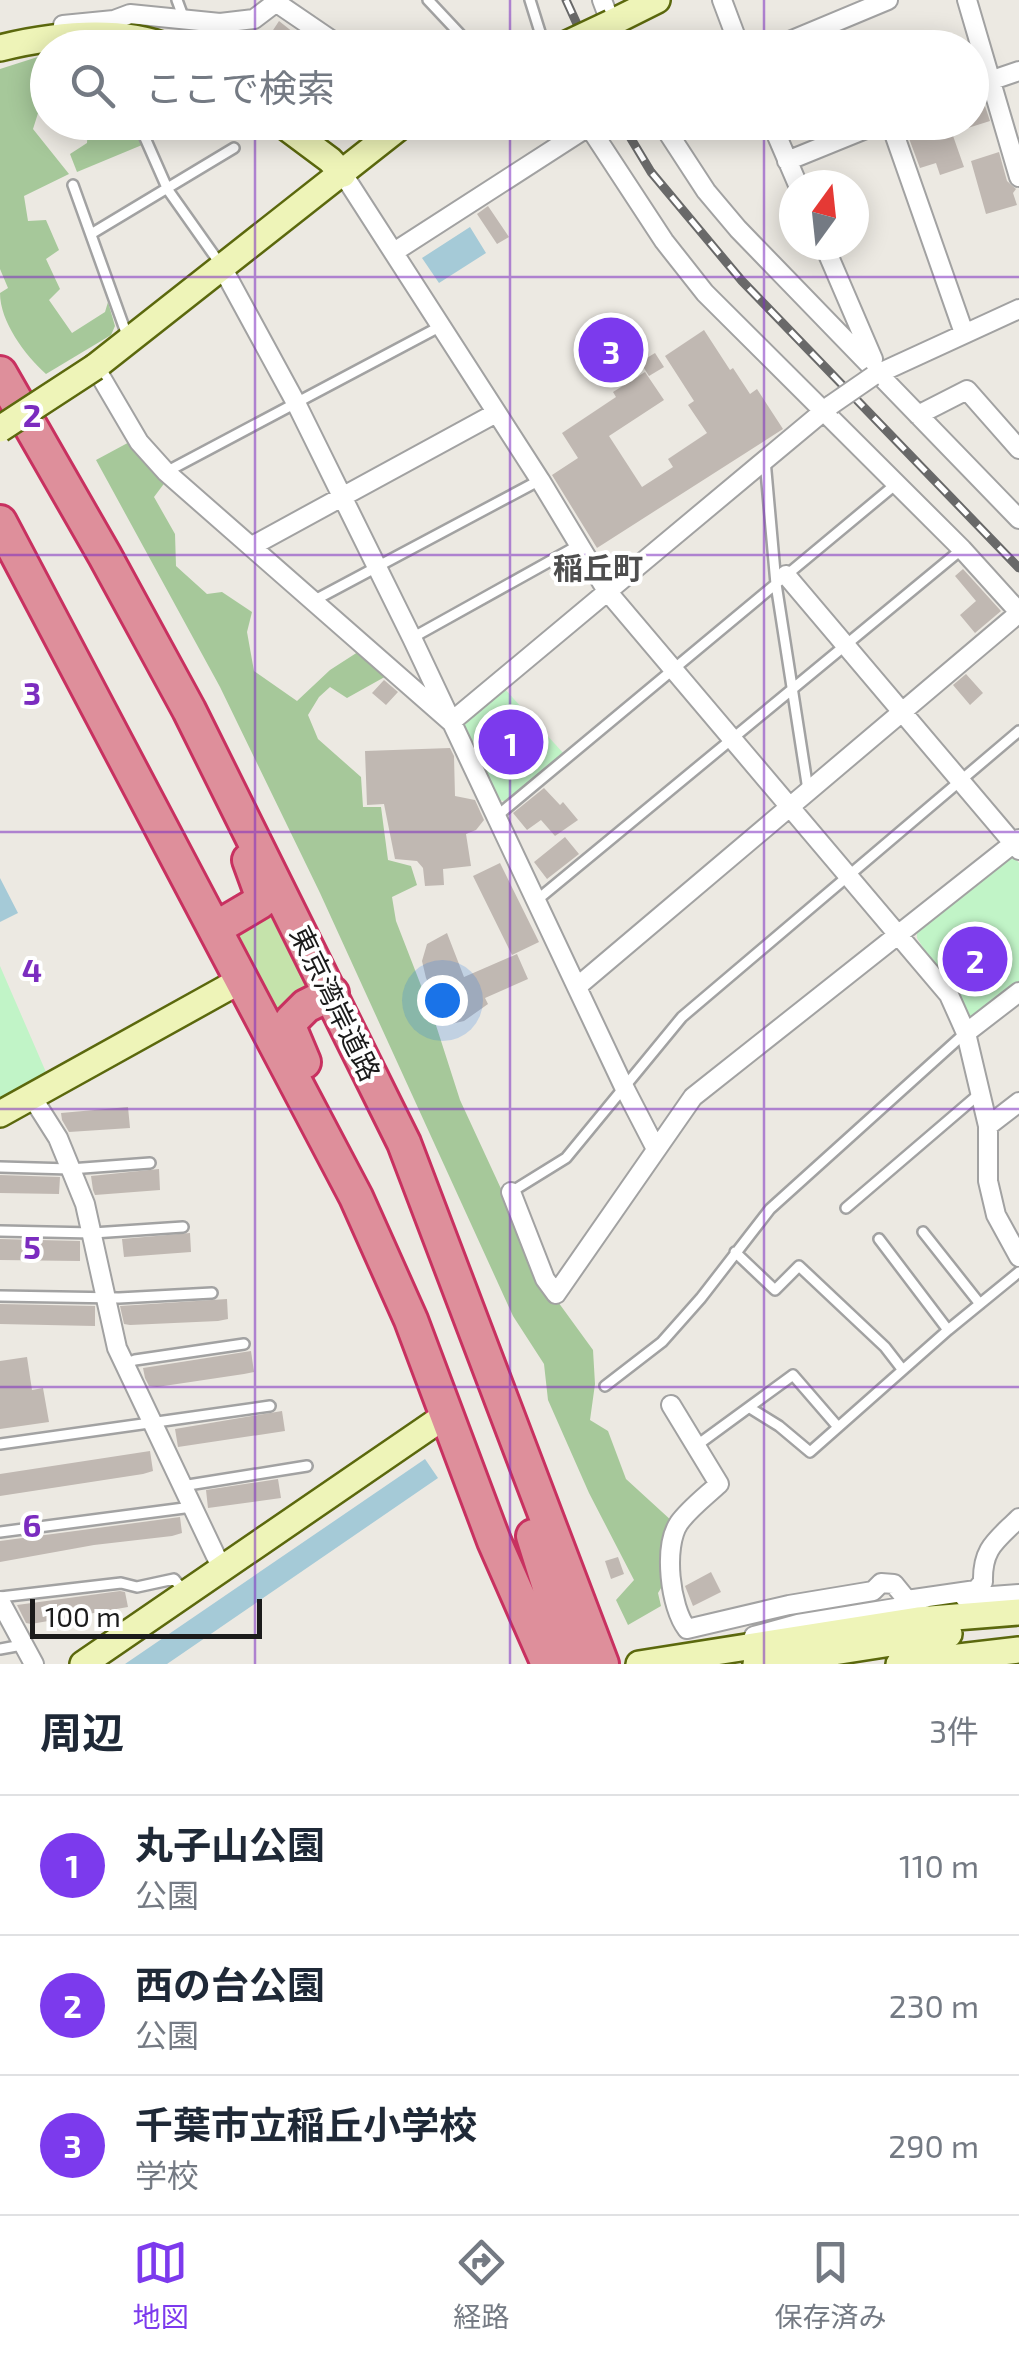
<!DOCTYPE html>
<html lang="ja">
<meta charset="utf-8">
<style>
:root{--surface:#fff;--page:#f2f2f3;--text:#1f2937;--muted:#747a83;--line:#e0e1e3;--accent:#7c3aed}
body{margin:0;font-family:"Exo 2","Noto Sans JP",sans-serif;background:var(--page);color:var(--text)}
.compass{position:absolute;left:779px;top:170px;width:90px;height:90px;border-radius:50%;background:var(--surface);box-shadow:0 5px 25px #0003;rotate:15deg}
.scale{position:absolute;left:30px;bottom:25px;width:232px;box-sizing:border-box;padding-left:10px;border:5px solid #1b1b1b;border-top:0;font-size:28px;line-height:35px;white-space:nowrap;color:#1b1b1b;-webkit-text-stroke:8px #fff;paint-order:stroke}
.you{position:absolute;left:442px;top:1000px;width:35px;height:35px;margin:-25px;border:8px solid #fff;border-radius:50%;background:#1a73e8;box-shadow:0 0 0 15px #1a73e833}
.badge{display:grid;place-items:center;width:65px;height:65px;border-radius:50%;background:var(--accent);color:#fff;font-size:32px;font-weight:700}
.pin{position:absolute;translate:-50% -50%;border:5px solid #fff;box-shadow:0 2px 10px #0006}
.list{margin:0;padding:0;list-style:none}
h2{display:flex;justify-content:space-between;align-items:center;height:130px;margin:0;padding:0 40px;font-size:42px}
h2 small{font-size:32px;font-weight:400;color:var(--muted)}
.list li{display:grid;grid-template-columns:65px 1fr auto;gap:30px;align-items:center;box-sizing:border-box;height:140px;padding:0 40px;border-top:2px solid var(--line)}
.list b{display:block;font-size:38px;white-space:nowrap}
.list p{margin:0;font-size:32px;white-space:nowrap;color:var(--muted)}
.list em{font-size:32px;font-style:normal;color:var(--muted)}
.icon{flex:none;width:55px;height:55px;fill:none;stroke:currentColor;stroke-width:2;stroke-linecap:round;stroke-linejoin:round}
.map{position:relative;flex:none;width:1019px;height:1664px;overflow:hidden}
.search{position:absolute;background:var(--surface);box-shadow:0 5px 25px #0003;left:30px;right:30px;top:30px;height:110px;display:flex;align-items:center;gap:25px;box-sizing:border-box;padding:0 35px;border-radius:55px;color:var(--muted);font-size:38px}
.sheet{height:550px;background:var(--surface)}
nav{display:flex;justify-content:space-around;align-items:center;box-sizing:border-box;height:140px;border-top:2px solid var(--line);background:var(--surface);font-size:28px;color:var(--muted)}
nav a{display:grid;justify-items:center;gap:5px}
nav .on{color:var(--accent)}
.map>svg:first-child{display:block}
.grass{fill:#c5e3ab}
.forest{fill:#a6c89a}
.park{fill:#c1f4c7}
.water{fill:#a5cad7}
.building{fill:#c0b8b2}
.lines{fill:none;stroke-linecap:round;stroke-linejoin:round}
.lane-casing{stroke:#a2a2a2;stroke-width:14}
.street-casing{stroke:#a2a2a2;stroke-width:22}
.secondary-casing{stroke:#5b680d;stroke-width:30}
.highway-casing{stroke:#c83160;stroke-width:38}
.lane{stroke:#fff;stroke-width:9}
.street{stroke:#fff;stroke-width:18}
.secondary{stroke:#eef4b8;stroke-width:25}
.highway{stroke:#de8f9b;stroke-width:32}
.rail-casing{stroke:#696969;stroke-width:9}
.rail{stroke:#fff;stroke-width:5;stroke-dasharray:15;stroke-linecap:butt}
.street-bridge-casing{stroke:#a2a2a2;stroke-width:22;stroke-linecap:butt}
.secondary-bridge-casing{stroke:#5b680d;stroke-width:30;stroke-linecap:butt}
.street-bridge{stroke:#fff;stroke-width:18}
.secondary-bridge{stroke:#eef4b8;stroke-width:25}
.grid{fill:none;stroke:#7b2cbf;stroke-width:2.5;stroke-opacity:0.55}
.labels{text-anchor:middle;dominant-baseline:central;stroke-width:8;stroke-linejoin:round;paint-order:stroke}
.street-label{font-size:28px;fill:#1b1b1b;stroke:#fff}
.neighbourhood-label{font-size:30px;font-weight:bold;fill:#4e4e4e;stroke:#fff}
.grid-label{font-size:32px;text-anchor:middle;font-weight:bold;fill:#7b2cbf;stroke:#fff;stroke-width:8;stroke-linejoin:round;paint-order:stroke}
</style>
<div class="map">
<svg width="1019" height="1664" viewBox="0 0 1019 1664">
<rect width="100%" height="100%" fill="#ece9e2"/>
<path class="grass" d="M272 898 317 986 279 1020 233 931Z"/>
<path class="forest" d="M47 54V105L39 110 33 129 69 174 24 196 28 221 46 220 59 250 46 259 60 289 49 300 72 333 105 312 108 302 115 326 111 335 46 374C25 355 0 322 0 293L8 288 0 269V69Z
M88 123H136L142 145 77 172 70 154 87 143Z
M135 439 166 481 154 497 175 534 176 566 207 594 222 592 252 612 247 632 254 671 297 701 330 670 361 650 390 674 347 698 330 687 319 697 308 715 318 739 361 777 363 807H381L388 860 411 866 417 885 392 897 396 921 434 1019 460 1100 545 1284 593 1350 595 1384 590 1420 608 1431 626 1479 673 1522 666 1580 658 1593 661 1606 628 1625 616 1600 634 1580 589 1493 548 1400 544 1364 513 1316 320 893 220 687 96 460Z"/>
<path class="park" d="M504 688 565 755 505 801 497 800 463 730V720Z
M1006 858 1016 859 1019 863V985L976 1020 966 1016 917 938V928Z
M0 966 49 1079 0 1107Z"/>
<path class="water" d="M470 227 486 253 439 283 422 258Z
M0 878 18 913 0 922Z
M425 1459 438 1478 167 1664H125Z"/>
<path class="building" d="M279 21 313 48H198L186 36 246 34 262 47Z
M982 97 990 121 952 133 964 167 940 175 936 163 920 168 904 125 972 122V99Z
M999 152 1007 181 1016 189 1013 193 1017 205 986 214 971 161Z
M488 206 509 237 497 244 477 214Z
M704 330 730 370 733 368 750 394 757 389 783 429 597 548 552 475 578 458 562 433 616 397 613 392 645 372 664 400 609 436 642 487 673 467 668 459 707 433 688 405 694 401 665 356Z
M655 353 664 367 649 376 640 362Z
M963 569 1001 611 975 633 960 615 976 601 955 576Z
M966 674 983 693 970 705 953 685Z
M384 680 398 692 386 705 372 693Z
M450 748 454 756 455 796 475 800 484 820 476 830 466 834 471 866 443 869 444 885 425 886 423 868 417 861 395 859 384 804 367 805 365 751Z
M544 788 560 805 563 802 578 820 555 836 541 820 527 830 513 813Z
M565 837 579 854 547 879 534 862Z
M500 863 539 942 512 955 473 876Z
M447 933 464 977 517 954 528 979 485 998 488 1004 464 1021 447 1025 426 978 422 961 427 944Z
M128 1107 130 1128 69 1132 62 1120 61 1113Z
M159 1169 160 1190 95 1195 93 1190 91 1176Z
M0 1175 60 1177 59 1194 0 1193Z
M190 1233 191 1252 124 1257 122 1239Z
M0 1239 80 1241V1261L0 1260Z
M227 1299 228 1319 218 1321 130 1325 124 1324 120 1306Z
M0 1304 95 1306V1326L0 1324Z
M251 1351 254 1372 244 1374 157 1387 149 1386 145 1378 143 1368Z
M27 1357 32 1390 43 1388 49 1422 0 1429V1361Z
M282 1411 285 1431 178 1447 175 1429Z
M150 1451 153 1471 143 1474 0 1496V1474Z
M278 1479 281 1498 208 1508 206 1490Z
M180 1517 182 1533 172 1536 94 1545 0 1562V1541Z
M618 1557 624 1574 611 1579 605 1561Z
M711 1572 721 1592 693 1606 685 1586Z
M120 1591 125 1592 128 1607 31 1624 26 1623 17 1605Z"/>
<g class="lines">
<g class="lane-casing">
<path id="lane" d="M177 0 184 19
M428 0 473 48
M530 0 545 48
M138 122 168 190 221 265
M73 185 128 338
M91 234 234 148
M765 460 776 584 808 790
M166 472 441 326
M313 601 540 480
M412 638 579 545
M497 816 896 484
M537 900 962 549
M0 1167 70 1169 150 1163
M511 1192 566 1158 682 1017 1019 731
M846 1208 978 1095
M0 1231 93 1233 183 1227
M923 1232 980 1304
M879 1239 948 1330
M735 1252 775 1290 799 1266 885 1347 902 1369
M0 1296 119 1298 212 1293
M124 1364 135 1360 244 1344
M605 1386 662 1342 701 1298 770 1209 964 1034
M750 1408 779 1426 810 1452 948 1330 1019 1272
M0 1444 270 1406
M696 1446 793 1375 838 1427
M182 1486 307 1466
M0 1532 192 1507
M0 1597 121 1583 137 1587 174 1579 184 1591
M0 1649 22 1645"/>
</g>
<g class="street-casing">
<path id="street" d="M602 0 620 48
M722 0 740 48
M967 0 1019 177
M277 3 343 48
M63 25 114 20 130 14 220 23 254 19 279 0
M773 48 888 0
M972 87 1019 71
M586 122 664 241 705 293 962 549 1019 612
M661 122 706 191 738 229 1019 519
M771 122 798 185
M890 122 964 333
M787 161 883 122
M343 174 540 480 607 591 949 995 966 1033 988 1126V1181L996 1215 1019 1257
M824 245 873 359
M394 252 588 127
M222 267 296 403 412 638 624 1087 655 1147
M95 367 139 442 166 472 451 722 831 405
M873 376 1019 309
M918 415 967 390 1019 449
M252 546 496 413
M786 575 1019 850
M578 986 1019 613
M966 1033 1019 992
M32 1097 58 1138 85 1204 117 1348 222 1569
M988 1126 1019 1102
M511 1192 545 1279 556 1294 693 1097 1019 839
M671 1405 719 1484C706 1496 689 1509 679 1523 663 1547 670 1607 687 1629L789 1605 873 1591 881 1583 894 1584 907 1600 976 1590 983 1582C982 1548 996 1541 1019 1518
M965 1598 1019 1594
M0 1601 34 1664
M754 1636 798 1624 920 1604"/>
</g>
<g class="secondary-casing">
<path id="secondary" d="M611 23 657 0
M0 48C53 35 118 27 170 48
M279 122 330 160 343 174
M95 367 406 122
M0 1114 243 979
M83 1664 436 1422 448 1418
M639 1664 918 1620 1019 1612
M756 1664 949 1634
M899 1664 1019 1650"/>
</g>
<g class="highway-casing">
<path id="highway" d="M0 373 105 556 189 710 404 1143 602 1664
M0 522 356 1197 411 1320 494 1541 548 1664
M216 928 260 902 261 893 249 860
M304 1062 291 1031V1021L306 1006 332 993
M533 1536 573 1664"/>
</g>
<use href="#lane" class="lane"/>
<use href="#street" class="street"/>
<use href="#secondary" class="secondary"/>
<use href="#highway" class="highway"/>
<g class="rail-casing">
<path id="rail" d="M566 0 588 48
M621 122 651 172 742 281 1019 568"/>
</g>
<use href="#rail" class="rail"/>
<g class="street-bridge-casing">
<path id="street-bridge" d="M831 405 873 376"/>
</g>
<g class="secondary-bridge-casing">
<path id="secondary-bridge" d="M558 48 611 23
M0 429 95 367"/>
</g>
<use href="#street-bridge" class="street-bridge"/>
<use href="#secondary-bridge" class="secondary-bridge"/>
</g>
<path class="grid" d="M255 0V48M510 0V48M764 0V48M255 122V1664M510 122V1664M764 122V1664M0 277H1019M0 555H1019M0 832H1019M0 1109H1019M0 1387H1019"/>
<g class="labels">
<g class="street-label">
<text transform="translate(336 1003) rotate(64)">東京湾岸道路</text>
</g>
<g class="neighbourhood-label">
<text x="598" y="567">稲丘町</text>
</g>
</g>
<g class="grid-label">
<text x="32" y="427">2</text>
<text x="32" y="705">3</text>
<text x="32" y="982">4</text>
<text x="32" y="1259">5</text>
<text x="32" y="1537">6</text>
</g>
</svg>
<svg class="compass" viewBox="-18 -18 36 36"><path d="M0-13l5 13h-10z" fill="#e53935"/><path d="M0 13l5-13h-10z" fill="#747a83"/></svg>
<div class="scale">100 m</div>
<div class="you"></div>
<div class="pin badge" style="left:511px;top:742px">1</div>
<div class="pin badge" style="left:975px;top:959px">2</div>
<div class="pin badge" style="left:611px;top:350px">3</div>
<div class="search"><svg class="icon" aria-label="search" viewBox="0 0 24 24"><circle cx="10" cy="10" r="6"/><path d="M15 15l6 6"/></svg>ここで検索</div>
</div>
<section class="sheet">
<h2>周辺<small>3件</small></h2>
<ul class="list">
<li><span class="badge">1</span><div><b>丸子山公園</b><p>公園</p></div><em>110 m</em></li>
<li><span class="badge">2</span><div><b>西の台公園</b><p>公園</p></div><em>230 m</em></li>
<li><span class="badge">3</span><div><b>千葉市立稲丘小学校</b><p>学校</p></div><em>290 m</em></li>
</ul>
</section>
<nav>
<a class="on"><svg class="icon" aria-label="map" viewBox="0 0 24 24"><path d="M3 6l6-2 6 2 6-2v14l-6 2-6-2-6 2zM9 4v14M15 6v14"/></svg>地図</a>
<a><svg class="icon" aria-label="directions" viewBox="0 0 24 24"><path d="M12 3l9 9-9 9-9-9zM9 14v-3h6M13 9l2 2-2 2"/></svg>経路</a>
<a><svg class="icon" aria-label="saved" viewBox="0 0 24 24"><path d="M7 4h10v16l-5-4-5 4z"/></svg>保存済み</a>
</nav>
